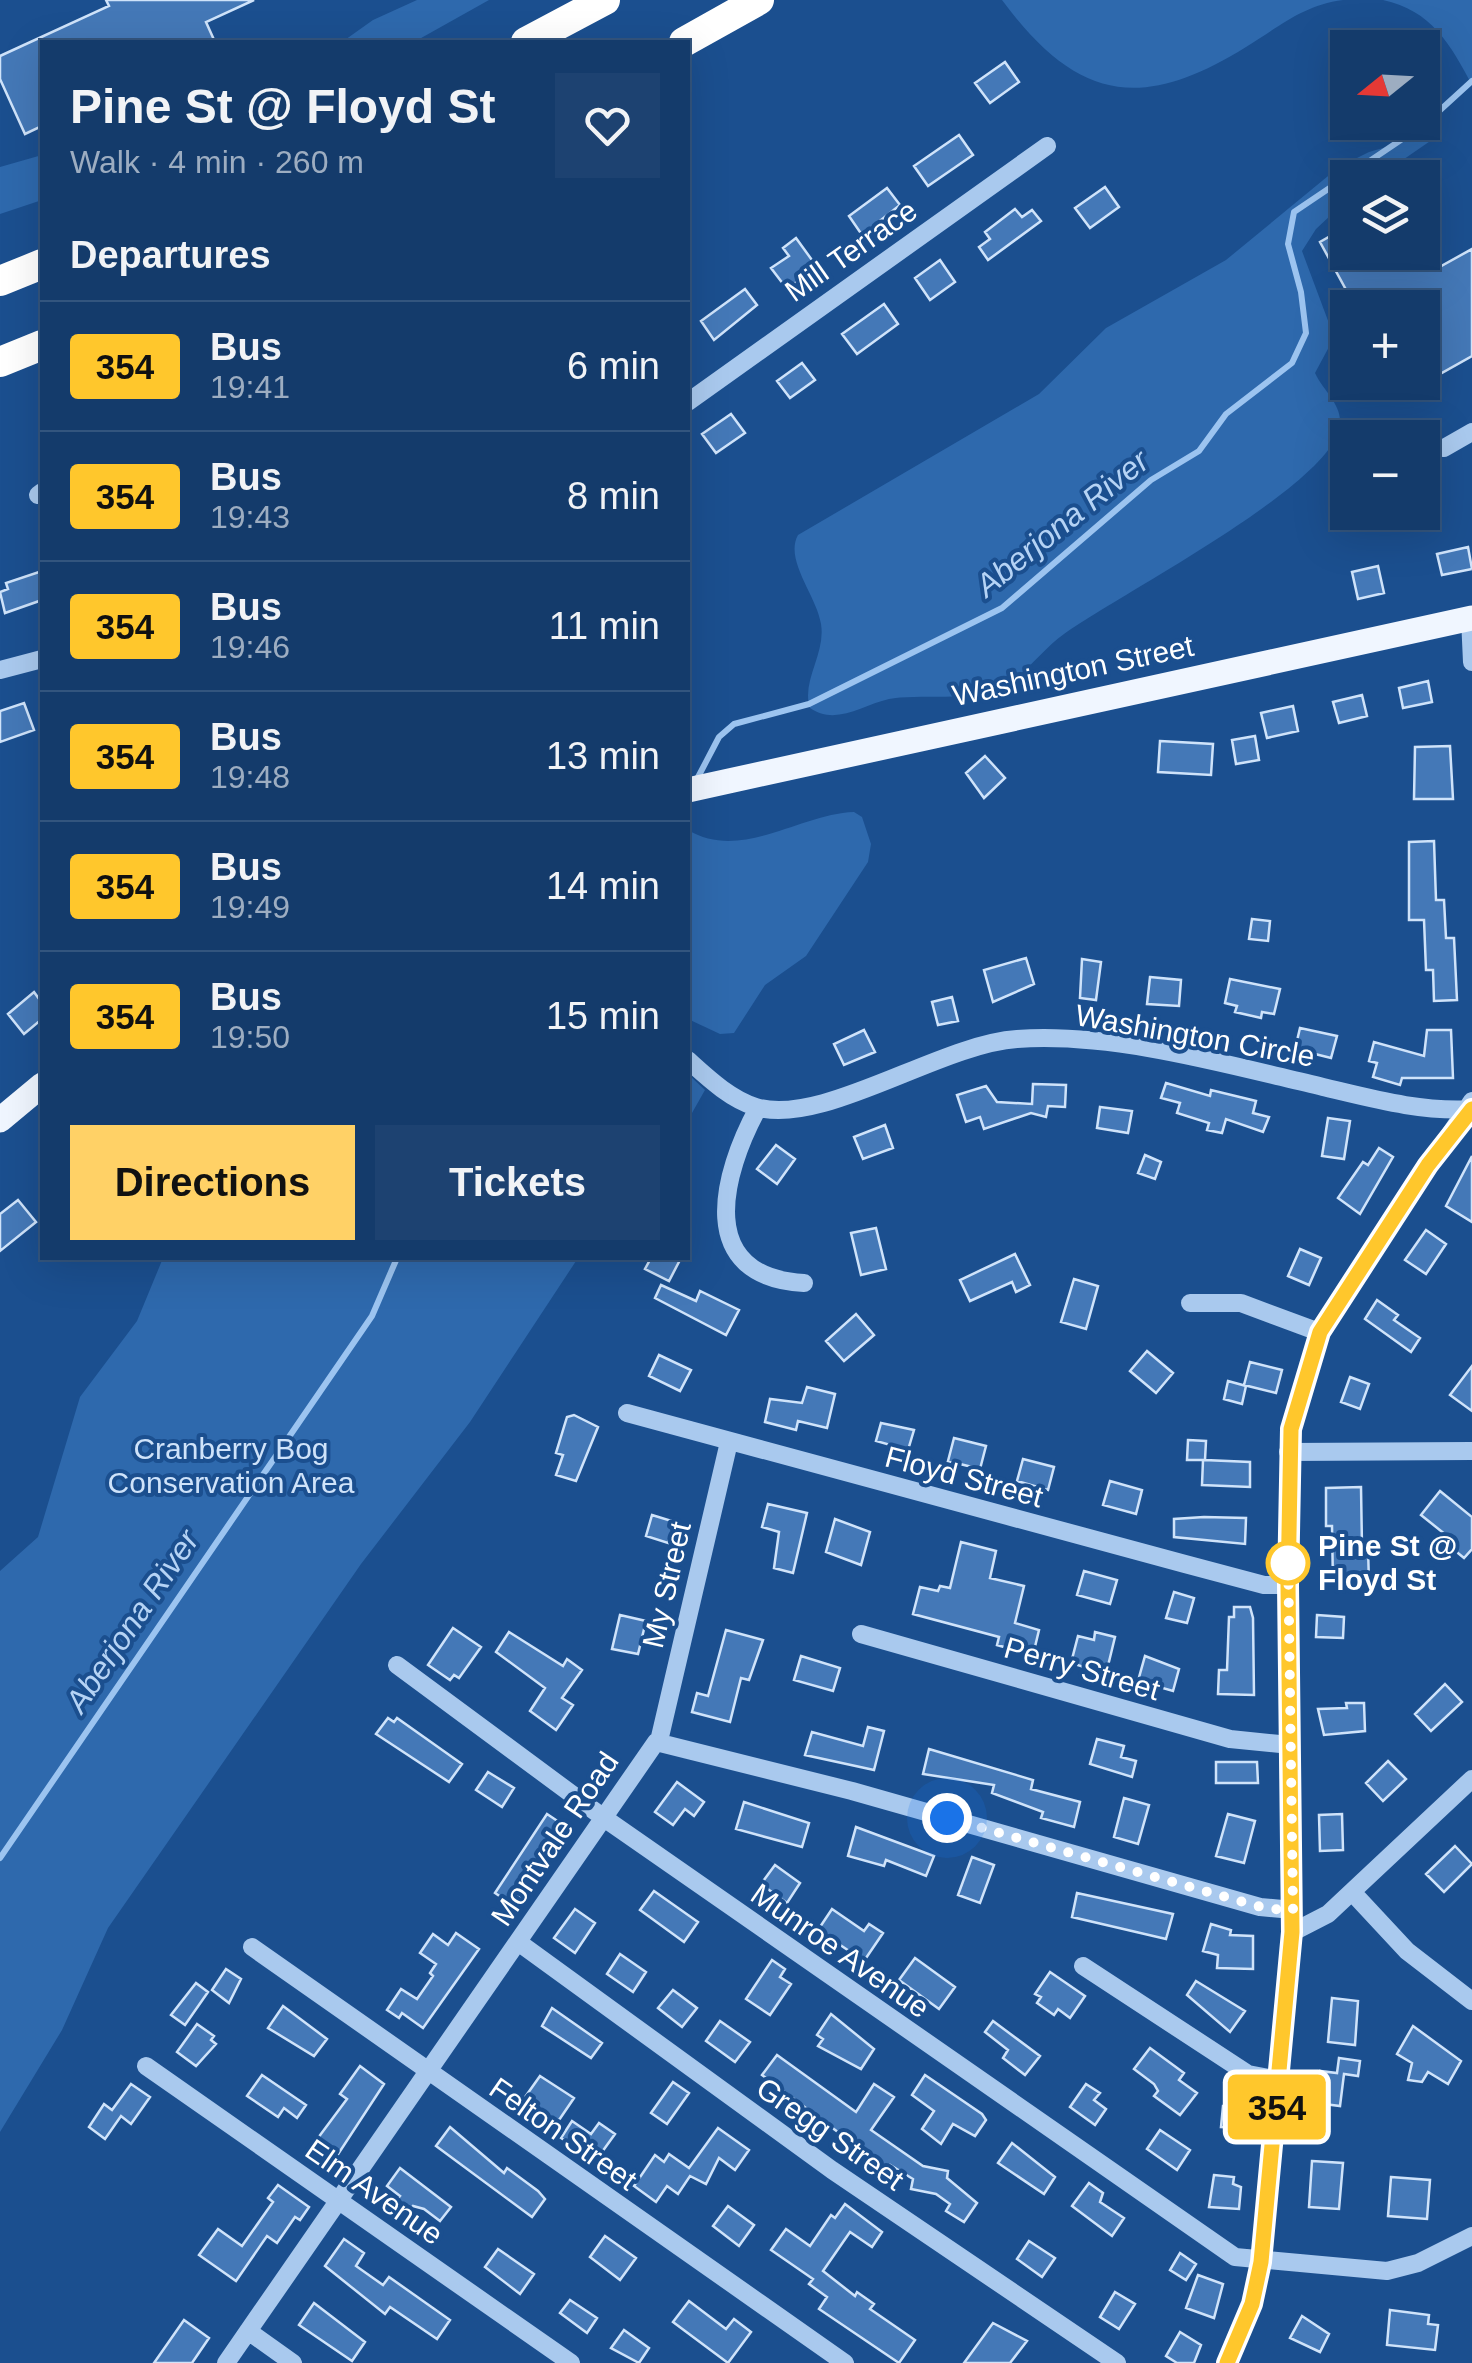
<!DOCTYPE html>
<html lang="en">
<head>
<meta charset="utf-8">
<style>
	:root { --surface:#143b6b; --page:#1d4271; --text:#f1f3f6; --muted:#9dadc1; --line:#33557e; --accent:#ffd166 }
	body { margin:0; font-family:Arial,sans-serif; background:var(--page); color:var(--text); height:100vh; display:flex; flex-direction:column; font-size:38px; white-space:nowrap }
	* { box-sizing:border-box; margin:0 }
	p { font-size:32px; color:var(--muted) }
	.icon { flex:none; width:55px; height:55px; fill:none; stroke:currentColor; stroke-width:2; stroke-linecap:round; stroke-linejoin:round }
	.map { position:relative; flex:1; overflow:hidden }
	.details { position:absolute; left:40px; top:40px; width:650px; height:1220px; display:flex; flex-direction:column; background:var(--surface); border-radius:0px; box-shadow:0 10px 40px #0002,0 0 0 2px var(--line) }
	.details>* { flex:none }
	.badge { padding:0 20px; border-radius:8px; font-size:35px; line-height:65px }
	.needle { width:65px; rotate:252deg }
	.controls { position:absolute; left:1330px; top:30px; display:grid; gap:20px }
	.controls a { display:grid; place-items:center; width:110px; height:110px; border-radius:0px; background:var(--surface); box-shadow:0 10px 40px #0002,0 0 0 2px var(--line); font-size:50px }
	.you { position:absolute; width:50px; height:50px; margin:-25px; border:8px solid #fff; border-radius:50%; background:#1a73e8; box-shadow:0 0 0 15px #1a73e833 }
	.map>.badge { position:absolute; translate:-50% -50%; box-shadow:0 0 0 5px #fff }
	h2 { padding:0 30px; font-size:38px; line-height:90px }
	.round { display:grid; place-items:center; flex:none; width:105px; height:105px; border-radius:0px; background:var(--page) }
	.overview { display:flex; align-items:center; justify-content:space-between; height:170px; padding:0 30px }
	h1 { font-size:48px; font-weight:800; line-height:75px }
	.action { display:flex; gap:20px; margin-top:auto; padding:20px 30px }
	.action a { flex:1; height:115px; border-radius:0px; background:var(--accent); color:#111; font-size:40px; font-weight:800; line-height:115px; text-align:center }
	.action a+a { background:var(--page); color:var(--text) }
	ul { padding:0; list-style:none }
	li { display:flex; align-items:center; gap:30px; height:130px; padding:0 30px; border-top:2px solid var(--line) }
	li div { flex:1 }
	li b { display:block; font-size:38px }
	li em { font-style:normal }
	li .badge { min-width:110px; font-weight:700; text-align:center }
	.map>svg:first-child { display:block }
	.green { fill:#2e69ad }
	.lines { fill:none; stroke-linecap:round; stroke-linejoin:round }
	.stream { stroke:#9cc4f0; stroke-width:6 }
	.building { fill:#4478b7; stroke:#cfe3fa; stroke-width:2.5 }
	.minor { stroke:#a9c9ee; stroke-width:18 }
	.major { stroke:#f0f6ff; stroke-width:25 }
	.highway { stroke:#fff; stroke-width:30 }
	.line-casing { stroke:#fff; stroke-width:22 }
	.line { stroke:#ffc72c; stroke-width:15 }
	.walk { stroke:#fff; stroke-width:10; stroke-dasharray:0 18 }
	.stop-dot { fill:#fff; stroke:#ffc72c; stroke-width:5 }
	.labels { text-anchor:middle; stroke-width:8; stroke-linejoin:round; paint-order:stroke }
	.street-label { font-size:30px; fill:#fff; stroke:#1b4f8f }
	.park-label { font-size:30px; fill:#cfe3fa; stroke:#1b4f8f }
	.stop-label { font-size:30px; font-weight:bold; fill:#fff; stroke:#1b4f8f; text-anchor:start }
	.water-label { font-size:32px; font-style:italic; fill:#b5d3f5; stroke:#1b4f8f }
</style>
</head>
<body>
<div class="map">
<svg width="1472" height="2363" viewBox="0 0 1472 2363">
	<rect width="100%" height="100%" fill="#1b4f8f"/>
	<path class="green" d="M417,0H489L414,42H342L373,20Z
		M1002,0H1343C1303,5 1279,27 1246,47C1140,113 1076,100 1002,0Z
		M1383,0H1472V85C1451,45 1431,10 1383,0Z
		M1431,134L1439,135L1378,177L1348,178L1347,200L1316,229L1302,251L1330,326V345L1315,373C1325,394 1347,408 1338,433C1316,493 1122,593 1064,634C1040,651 1022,680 994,692C978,700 914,694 889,699C862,705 836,726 810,708C801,681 826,654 821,624C817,596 784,560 798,535L1039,394L1106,328L1226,260L1339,167L1369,152Z
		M42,155V200L0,214V167Z
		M854,812L862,817L871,844L868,862L806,956L765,985L734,1033L720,1034L688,1019V830C741,862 799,814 854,812Z
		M688,1074L705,1090L688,1120Z
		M163,1258H578L470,1422L361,1564L108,1928L62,2030L0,2132V1571L38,1537L80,1397L137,1321Z"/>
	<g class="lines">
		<path class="stream" d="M696,781L719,737L734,724L809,704L1002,608L1151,480L1199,451L1226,414L1292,363L1306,333L1301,292L1288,244L1294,212L1426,123L1472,81
			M0,1858L372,1316L397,1258"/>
	</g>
	<path class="building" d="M106,0H254L206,22L215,42H42V126L25,134L0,79V56L109,6Z
		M1005,62L1019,82L990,103L975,83Z
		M959,135L973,155L928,186L914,166Z
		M1105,187L1119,207L1090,228L1075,208Z
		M887,188L900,205L862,235L849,216Z
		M1015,209L1022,217L1032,210L1041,221L988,260L979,247L990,239L985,232Z
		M1348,226V252H1425L1434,270L1472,249V356L1422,384V308H1356L1320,242Z
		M796,238L817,267L787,289L771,268L789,256L783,248Z
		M940,260L955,282L930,300L915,278Z
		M745,289L757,305L714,340L701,321Z
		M884,304L898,324L857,354L842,334Z
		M802,363L815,380L790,398L777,381Z
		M731,414L745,433L716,453L702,434Z
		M1468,547L1472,569L1442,575L1437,554Z
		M1378,566L1384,593L1358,599L1352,572Z
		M42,571V600L5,613L0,592L8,589L6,583Z
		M1428,681L1432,702L1403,708L1399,688Z
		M1362,695L1367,716L1339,723L1333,702Z
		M24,703L34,730L0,742V711Z
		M1293,706L1298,731L1267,738L1261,713Z
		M1255,736L1259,760L1236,764L1232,740Z
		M1160,741L1213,744L1211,775L1158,772Z
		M1450,746L1453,799H1414L1415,747Z
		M985,756L1005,778L984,798L966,773Z
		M1434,841L1436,900H1444L1446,938H1454L1457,1000L1434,1001L1433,970H1426L1424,920H1409V842Z
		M1252,919L1270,921L1268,941L1249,939Z
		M1026,958L1034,984L993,1002L984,970Z
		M1082,959L1101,962L1096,1000L1080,998Z
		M1150,977L1181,980L1179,1006L1147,1004Z
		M1230,979L1280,989L1274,1014L1262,1012L1261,1018L1235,1012L1237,1006L1225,1003Z
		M34,992L42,1003V1019L24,1034L8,1014Z
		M952,997L958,1021L938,1025L932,1002Z
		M1300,1028L1337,1036L1331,1058L1295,1049Z
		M864,1030L875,1052L844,1065L834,1044Z
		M1427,1030H1451L1453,1078H1402L1400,1085L1373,1077L1377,1063L1369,1061L1374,1042L1424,1056Z
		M1166,1083L1210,1096L1211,1090L1256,1101L1253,1113L1269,1117L1263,1132L1226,1119L1222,1133L1207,1130L1209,1123L1177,1113L1180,1103L1161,1098Z
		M1033,1084L1066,1085L1065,1107L1048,1106L1046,1117L1031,1113L984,1129L980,1117L966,1122L957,1095L986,1086L997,1102L1032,1104Z
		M1100,1107L1132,1111L1128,1133L1097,1128Z
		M1328,1118L1350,1121L1344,1159L1322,1156Z
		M885,1125L893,1148L863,1159L854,1137Z
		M776,1145L795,1159L777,1184L757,1169Z
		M1379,1148L1393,1157L1360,1214L1338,1198L1363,1162L1368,1165Z
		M1145,1155L1161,1162L1155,1179L1138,1173Z
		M1472,1156V1222L1446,1206Z
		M18,1200L36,1222L0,1251V1214Z
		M876,1228L886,1269L861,1275L851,1233Z
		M1426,1230L1446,1244L1426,1274L1405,1260Z
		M1300,1249L1321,1258L1309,1285L1288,1276Z
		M1015,1254L1030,1285L1016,1292L1012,1282L970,1301L960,1280Z
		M651,1258H681L669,1281L645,1269Z
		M1074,1279L1098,1286L1086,1329L1061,1322Z
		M661,1285L696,1301L700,1291L739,1310L726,1335L655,1298Z
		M1377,1300L1398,1315L1394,1320L1420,1338L1411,1352L1365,1319Z
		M856,1314L874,1335L844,1361L826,1341Z
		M1147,1351L1173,1373L1156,1393L1130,1371Z
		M659,1355L691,1370L680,1391L649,1376Z
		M1250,1362L1282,1370L1276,1393L1244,1385Z
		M1472,1366V1411L1450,1395Z
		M1350,1377L1369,1384L1360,1409L1341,1402Z
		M1228,1381L1246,1386L1242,1404L1224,1399Z
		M807,1387L835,1394L827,1428L798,1421L796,1430L765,1422L770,1399L802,1403Z
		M574,1415L598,1427L576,1481L556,1475L563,1455L556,1453L567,1417Z
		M881,1423L914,1430L908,1450L876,1441Z
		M954,1438L986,1446L980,1469L948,1461Z
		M1188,1440L1206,1441L1205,1460L1250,1462V1487L1202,1485L1203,1460H1187Z
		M1023,1459L1054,1467L1048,1490L1017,1481Z
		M1110,1481L1142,1490L1136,1514L1103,1505Z
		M1361,1487L1362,1547H1368L1369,1584H1333L1332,1526H1326V1488Z
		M1440,1491L1472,1517V1549L1464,1558L1447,1544L1451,1539L1421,1515Z
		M768,1504L807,1513L793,1573L774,1568L779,1532L762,1527Z
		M652,1515L675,1522L668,1543L646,1536Z
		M1204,1517L1246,1518L1245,1544L1174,1537V1519Z
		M835,1519L870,1532L861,1565L826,1552Z
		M961,1542L996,1551L990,1578L1024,1586L1015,1623L1039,1630L1033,1655L997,1645L999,1637L913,1614L920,1587L938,1591L940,1586L950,1588Z
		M1084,1571L1117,1580L1110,1604L1077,1595Z
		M1174,1592L1194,1598L1187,1623L1166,1618Z
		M1234,1607H1250L1253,1618L1254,1695L1218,1694L1219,1670H1227L1229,1617H1234Z
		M620,1615L646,1621L638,1654L612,1649Z
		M1317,1615L1344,1617L1343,1638L1316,1637Z
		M453,1628L481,1647L459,1678L454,1675L450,1680L428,1665Z
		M726,1630L763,1640L749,1680L741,1678L730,1722L692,1712L697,1693L708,1696Z
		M509,1632L563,1666L567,1659L582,1670L562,1698L573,1705L556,1730L530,1711L545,1688L496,1652Z
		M1095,1632L1115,1637L1106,1674L1071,1663L1078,1636L1094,1640Z
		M801,1656L840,1668L833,1691L794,1680Z
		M1145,1656L1179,1669L1173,1691L1138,1681Z
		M1445,1684L1462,1702L1431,1731L1415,1714Z
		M1346,1703H1364L1365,1731L1324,1735L1318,1709L1347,1708Z
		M388,1718L394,1722L397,1718L462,1764L449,1782L376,1734Z
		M868,1727L884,1731L874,1770L805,1755L812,1732L863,1746Z
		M1097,1739L1124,1746L1121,1757L1136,1761L1132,1777L1090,1764Z
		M929,1749L1033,1780L1031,1789L1080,1802L1074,1827L1041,1818L1043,1812L992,1793L994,1785L923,1774Z
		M1388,1761L1406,1779L1383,1801L1366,1783Z
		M1216,1762H1257L1258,1783H1216Z
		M488,1772L514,1788L502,1807L476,1790Z
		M677,1782L704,1802L694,1816L685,1809L673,1825L655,1812Z
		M1124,1798L1149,1805L1138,1844L1114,1837Z
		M744,1802L809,1823L802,1847L736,1829Z
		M547,1814L568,1828L514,1906L495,1893Z
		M1228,1814L1255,1821L1244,1863L1216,1856Z
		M1342,1814L1343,1850L1320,1851L1319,1815Z
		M856,1827L934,1856L926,1876L886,1860L884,1866L848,1856Z
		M1455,1846L1472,1864L1444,1892L1426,1874Z
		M972,1857L994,1865L980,1903L958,1895Z
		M775,1865L800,1883L787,1903L761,1884Z
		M654,1891L698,1922L684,1942L640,1910Z
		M1077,1893L1173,1914L1166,1939L1072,1917Z
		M575,1909L595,1923L575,1953L554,1938Z
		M832,1909L864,1931L869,1924L883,1933L864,1961L818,1930Z
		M1211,1924L1231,1930L1230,1935L1253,1936V1969L1217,1968L1218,1955L1203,1951Z
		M456,1933L479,1949L423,2028L402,2013L399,2018L387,2010L401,1989L417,1999L433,1976L430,1973L436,1964L420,1953L433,1934L448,1945Z
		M620,1954L646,1972L633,1992L607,1974Z
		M915,1958L955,1987L939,2009L899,1980Z
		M772,1960L785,1969L780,1977L791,1984L770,2015L746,1999Z
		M226,1969L241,1979L229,2003L212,1990Z
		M1050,1972L1085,1996L1070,2018L1058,2009L1054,2015L1037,2003L1041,1997L1035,1994Z
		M1196,1981L1245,2011L1230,2032L1187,1995Z
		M196,1983L208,1992L185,2025L171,2015Z
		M673,1990L697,2008L682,2027L658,2008Z
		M1332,1998L1358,2001L1355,2045L1328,2042Z
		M283,2006L327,2039L314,2056L268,2028Z
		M552,2008L602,2043L591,2058L542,2026Z
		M831,2014L874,2049L861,2069L818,2046L823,2039L817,2035Z
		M720,2021L750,2042L735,2062L706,2041Z
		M993,2021L1040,2056L1025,2075L1003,2058L1008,2050L985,2032Z
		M197,2024L214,2036L211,2040L216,2044L196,2066L177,2052Z
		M1413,2026L1461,2061L1448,2084L1428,2072L1422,2082L1408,2080L1412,2063L1397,2054Z
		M1150,2048L1184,2073L1179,2080L1197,2093L1180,2115L1154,2096L1158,2091L1154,2084L1134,2069Z
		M777,2055L856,2112L874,2084L894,2097L871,2130L923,2166L948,2171L947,2178L977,2203L964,2222L946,2211L950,2204L936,2194L911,2189L913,2179L890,2165L887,2169L762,2075Z
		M1339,2058L1360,2061L1358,2076L1344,2074L1340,2106L1316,2103L1320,2071L1337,2073Z
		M360,2066L384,2084L333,2162L312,2146L347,2099L340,2094Z
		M262,2075L306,2105L297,2118L284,2108L278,2117L247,2096Z
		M925,2075L982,2114L986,2120L975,2136L953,2124L941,2144L922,2129L934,2111L912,2095Z
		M540,2076L574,2098L557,2123L523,2100Z
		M673,2082L689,2093L667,2124L651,2113Z
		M131,2084L150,2097L131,2124L121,2116L105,2139L89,2127L104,2104L112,2110Z
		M1086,2084L1100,2093L1094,2100L1106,2109L1095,2125L1070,2107Z
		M1223,2106L1245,2108L1244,2128L1221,2127Z
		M572,2121L591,2134L599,2123L615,2134L602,2152L586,2141L579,2150L561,2138Z
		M450,2127L504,2173L507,2168L538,2191L545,2199L532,2217L436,2146Z
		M718,2128L749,2150L735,2170L719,2158L706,2184L690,2176L678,2194L667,2186L656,2202L634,2186L655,2155L664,2162L669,2154L689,2168Z
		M1160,2130L1190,2150L1177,2170L1147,2149Z
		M1012,2143L1055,2177L1044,2194L998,2163Z
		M1312,2161L1343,2163L1339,2209L1309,2207Z
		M400,2168L451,2207L440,2221L424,2209L413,2206L408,2212L395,2202L400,2196L387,2186Z
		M1214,2175L1234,2177L1233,2184L1241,2187L1239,2209L1209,2207Z
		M1391,2177L1430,2180L1427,2219L1388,2216Z
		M1089,2183L1103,2193L1100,2202L1124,2218L1112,2236L1072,2206Z
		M278,2185L309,2207L300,2220L295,2217L277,2243L267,2236L236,2281L199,2255L218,2229L242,2246L273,2202L268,2198Z
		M845,2204L882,2232L872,2247L850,2232L823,2271L855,2296L857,2292L874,2304L870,2309L915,2340L899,2363L819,2309L827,2297L809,2284L813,2279L771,2250L786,2229L810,2246L831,2215L835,2218Z
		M728,2206L754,2225L739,2246L713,2226Z
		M605,2236L636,2258L620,2280L590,2257Z
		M344,2239L364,2253L356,2266L383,2285L389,2277L450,2320L437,2339L390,2307L385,2314L325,2266Z
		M1029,2241L1055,2258L1042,2277L1017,2259Z
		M498,2249L534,2274L520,2294L485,2267Z
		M1180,2253L1196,2264L1186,2280L1170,2270Z
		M1198,2275L1223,2284L1214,2318L1186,2308Z
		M1115,2292L1135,2304L1119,2329L1100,2317Z
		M570,2300L597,2318L587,2333L560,2313Z
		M689,2301L726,2329L734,2319L751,2332L728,2363L673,2322Z
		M314,2303L365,2342L352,2361L299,2325Z
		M1390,2310L1429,2315L1428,2324L1438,2325L1435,2350L1387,2345Z
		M1302,2316L1329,2334L1320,2352L1290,2338Z
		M184,2320L209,2338L192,2363H154Z
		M993,2323L1027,2341L1010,2363H964Z
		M624,2330L649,2348L639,2363L611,2348Z
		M1180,2332L1201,2345L1194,2363H1177L1166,2356Z"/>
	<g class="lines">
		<path class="minor" d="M688,402L1047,146
			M1444,448L1472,432
			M38,495L42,492
			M1470,618L1472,662
			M0,670L42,659
			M688,1060C708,1078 730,1099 756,1107C822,1127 940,1044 1017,1039C1114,1032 1229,1065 1323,1087C1374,1099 1420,1112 1472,1109
			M758,1108C722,1174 694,1277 804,1283
			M1190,1303H1241L1319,1332
			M627,1413L1185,1564L1264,1585H1288
			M1288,1452L1472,1451
			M861,1634L1230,1739L1290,1745
			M397,1665L604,1818L1235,2257L1387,2271L1418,2263L1472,2236
			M659,1741L729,1442
			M1353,1893L1407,1951L1472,2001
			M1293,1932L1328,1914L1472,1779
			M518,1942L832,2170L1117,2363
			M252,1947L845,2363
			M1083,1966L1248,2074L1279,2080
			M146,2066L571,2363
			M248,2331L293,2363
			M226,2363L656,1742L852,1791L1260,1907L1293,1910
			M1227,2363L1252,2304L1261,2262L1293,1932L1288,1585L1291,1429L1319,1332L1472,1101"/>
		<path class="major" d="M688,790L1472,618
			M0,1120L42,1085"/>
		<path class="highway" d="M526,42L605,0
			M684,42L759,0
			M0,281L42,264
			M0,362L42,345"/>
	</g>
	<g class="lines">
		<g class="line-casing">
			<path id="line" d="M1227,2363L1252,2304L1261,2262L1292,1932L1288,1585L1291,1429L1320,1332L1428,1165L1472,1109"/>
		</g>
		<use href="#line" class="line"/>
		<path class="walk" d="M947,1818L1268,1909L1293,1910L1288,1548V1563"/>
	</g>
	<circle class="stop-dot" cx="1288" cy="1563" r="20"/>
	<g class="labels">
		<g class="street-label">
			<text transform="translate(851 251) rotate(-35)" y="10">Mill Terrace</text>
			<text transform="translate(1073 671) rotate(-12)" y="10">Washington Street</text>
			<text transform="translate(1195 1036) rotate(10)" y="10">Washington Circle</text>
			<text transform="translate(964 1477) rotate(15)" y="10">Floyd Street</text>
			<text transform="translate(667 1585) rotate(-77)" y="10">My Street</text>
			<text transform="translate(1082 1669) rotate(16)" y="10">Perry Street</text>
			<text transform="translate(555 1839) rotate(-56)" y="10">Montvale Road</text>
			<text transform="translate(840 1951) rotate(35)" y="10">Munroe Avenue</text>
			<text transform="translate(563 2134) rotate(35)" y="10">Felton Street</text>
			<text transform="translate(830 2134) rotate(35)" y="10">Gregg Street</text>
			<text transform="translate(374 2192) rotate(35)" y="10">Elm Avenue</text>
		</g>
		<g class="park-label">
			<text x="231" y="1459">Cranberry Bog<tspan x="231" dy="34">Conservation Area</tspan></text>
		</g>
		<g class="stop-label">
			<text x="1318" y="1556">Pine St @<tspan x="1318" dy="34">Floyd St</tspan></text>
		</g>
		<g class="water-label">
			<text transform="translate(1062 523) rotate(-39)" y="11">Aberjona River</text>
			<text transform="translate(132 1621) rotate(-56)" y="11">Aberjona River</text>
		</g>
	</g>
</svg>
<div class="controls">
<a><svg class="needle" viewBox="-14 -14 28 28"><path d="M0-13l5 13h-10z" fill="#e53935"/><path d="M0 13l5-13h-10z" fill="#9dadc1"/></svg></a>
<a><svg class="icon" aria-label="layers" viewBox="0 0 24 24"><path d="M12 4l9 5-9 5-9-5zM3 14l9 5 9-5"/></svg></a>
<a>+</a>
<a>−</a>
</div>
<div class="you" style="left:947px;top:1818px"></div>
<b class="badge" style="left:1277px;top:2107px;background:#ffc72c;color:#111">354</b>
<section class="details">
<div class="overview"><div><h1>Pine St @ Floyd St</h1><p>Walk · 4 min · 260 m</p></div><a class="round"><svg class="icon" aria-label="heart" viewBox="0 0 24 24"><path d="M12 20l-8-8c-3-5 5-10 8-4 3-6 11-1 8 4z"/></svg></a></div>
<h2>Departures</h2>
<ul>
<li><span class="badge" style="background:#ffc72c;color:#111">354</span><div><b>Bus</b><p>19:41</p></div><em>6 min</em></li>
<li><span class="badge" style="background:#ffc72c;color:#111">354</span><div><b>Bus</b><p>19:43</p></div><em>8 min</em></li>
<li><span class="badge" style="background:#ffc72c;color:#111">354</span><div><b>Bus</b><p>19:46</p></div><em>11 min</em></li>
<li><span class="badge" style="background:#ffc72c;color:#111">354</span><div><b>Bus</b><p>19:48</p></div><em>13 min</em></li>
<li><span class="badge" style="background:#ffc72c;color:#111">354</span><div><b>Bus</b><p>19:49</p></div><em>14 min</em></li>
<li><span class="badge" style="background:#ffc72c;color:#111">354</span><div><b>Bus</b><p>19:50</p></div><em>15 min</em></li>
</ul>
<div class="action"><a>Directions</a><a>Tickets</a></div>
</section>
</div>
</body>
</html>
